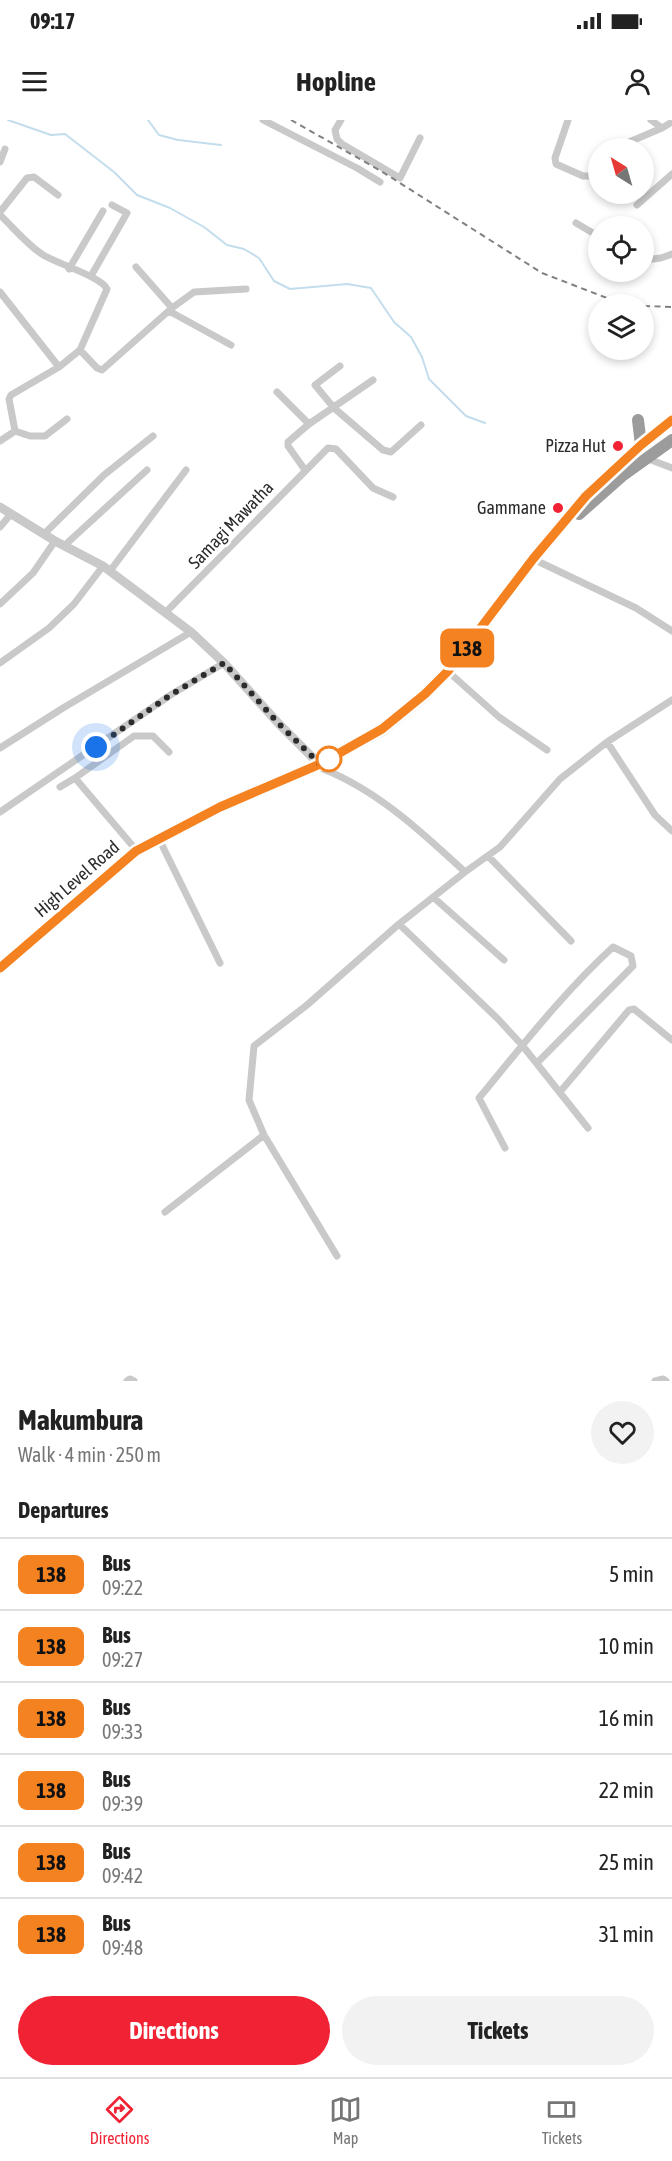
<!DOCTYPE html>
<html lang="en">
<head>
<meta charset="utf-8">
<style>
	:root { --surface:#fff; --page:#f2f2f2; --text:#222; --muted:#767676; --line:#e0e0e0; --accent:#f02233 }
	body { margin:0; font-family:"Asap Condensed",sans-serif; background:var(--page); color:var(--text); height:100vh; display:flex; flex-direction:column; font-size:22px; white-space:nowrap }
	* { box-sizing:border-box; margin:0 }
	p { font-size:20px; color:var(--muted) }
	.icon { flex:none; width:33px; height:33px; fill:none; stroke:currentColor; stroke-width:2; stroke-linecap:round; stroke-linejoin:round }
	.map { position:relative; height:1261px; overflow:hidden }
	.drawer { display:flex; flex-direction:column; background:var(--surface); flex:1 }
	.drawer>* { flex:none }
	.badge { padding:0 12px; border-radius:9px; font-size:21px; line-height:39px }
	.needle { width:39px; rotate:323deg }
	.controls { position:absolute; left:588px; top:18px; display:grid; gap:12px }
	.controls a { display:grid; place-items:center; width:66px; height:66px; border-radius:50%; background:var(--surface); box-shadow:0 3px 9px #0003; font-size:30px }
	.you { position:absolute; width:30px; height:30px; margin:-15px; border:4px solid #fff; border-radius:50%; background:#1a73e8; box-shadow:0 0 0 9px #1a73e833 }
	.map>.badge { position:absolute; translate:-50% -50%; box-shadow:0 0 0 3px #fff }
	h2 { padding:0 18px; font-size:22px; line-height:54px }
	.round { display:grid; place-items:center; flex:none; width:63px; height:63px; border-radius:32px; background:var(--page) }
	.overview { display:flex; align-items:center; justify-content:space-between; height:102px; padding:0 18px }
	h1 { font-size:28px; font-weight:700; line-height:45px }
	.button { display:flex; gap:12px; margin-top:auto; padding:12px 18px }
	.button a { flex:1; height:69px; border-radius:36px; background:var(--accent); color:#fff; font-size:24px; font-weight:700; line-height:69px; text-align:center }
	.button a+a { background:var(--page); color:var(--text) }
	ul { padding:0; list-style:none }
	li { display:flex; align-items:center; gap:18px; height:72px; padding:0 18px; border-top:2px solid var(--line) }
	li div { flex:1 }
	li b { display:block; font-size:22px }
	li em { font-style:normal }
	li .badge { min-width:66px; font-weight:700; text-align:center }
	.status { display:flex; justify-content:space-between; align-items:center; height:42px; padding:0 30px; background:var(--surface); direction:ltr }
	.status svg { height:16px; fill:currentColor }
	header { display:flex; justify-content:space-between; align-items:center; height:78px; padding:0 18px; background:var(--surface); font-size:27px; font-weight:700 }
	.menu { display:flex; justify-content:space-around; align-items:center; height:84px; border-top:2px solid var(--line); background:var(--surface); font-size:16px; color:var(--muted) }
	.menu a { display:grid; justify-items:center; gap:3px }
	.menu .current { color:var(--accent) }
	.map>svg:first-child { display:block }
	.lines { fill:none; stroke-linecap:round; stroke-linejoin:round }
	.stream { stroke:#c3dded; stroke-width:2 }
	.minor { stroke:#c9c9c9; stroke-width:7 }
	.tertiary { stroke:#c9c9c9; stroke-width:9 }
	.trunk { stroke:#9c9c9c; stroke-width:12 }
	.rail { stroke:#818181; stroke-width:2; stroke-dasharray:6 4.5; stroke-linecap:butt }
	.line-casing { stroke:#fff; stroke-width:14 }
	.line { stroke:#f58220; stroke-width:9 }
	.walk { stroke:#2c2c2c; stroke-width:6; stroke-dasharray:0 10.8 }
	.poi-dot { fill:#f02233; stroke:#fff; stroke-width:2 }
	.stop-dot { fill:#fff; stroke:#f58220; stroke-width:3 }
	.labels { text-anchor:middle; stroke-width:6; stroke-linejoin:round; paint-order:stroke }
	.poi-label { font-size:18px; fill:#2c2c2c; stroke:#fff; text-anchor:end }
	.street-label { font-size:18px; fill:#2c2c2c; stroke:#fff }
</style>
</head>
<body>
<div class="status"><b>09:17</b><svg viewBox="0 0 49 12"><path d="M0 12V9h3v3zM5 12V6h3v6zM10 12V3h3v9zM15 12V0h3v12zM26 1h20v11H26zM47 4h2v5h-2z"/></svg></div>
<header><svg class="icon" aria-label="menu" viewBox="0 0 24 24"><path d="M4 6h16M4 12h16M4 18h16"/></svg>Hopline<svg class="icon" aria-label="person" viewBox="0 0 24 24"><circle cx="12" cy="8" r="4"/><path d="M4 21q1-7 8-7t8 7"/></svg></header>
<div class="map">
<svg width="672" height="1261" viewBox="0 0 672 1261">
	<rect width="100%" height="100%" fill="#fff"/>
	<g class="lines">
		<path class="stream" d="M8,0L51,15L65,14L114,52L137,75L170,88L204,107L227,125L244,129L259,138L274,161L290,169L347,164L371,168L394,202L411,217L422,237L429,259L466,296L485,303
			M148,0L159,15L178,20L221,25"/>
		<path class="minor" d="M263,0L357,48L380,62
			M341,0L335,10L337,19L342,24L400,58L420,18
			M568,0L555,38L556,44L583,56H592L598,47
			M651,0L662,8L672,2
			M615,28L662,8
			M0,42L5,29
			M637,85L672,54
			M0,92L27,58L34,57L58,75
			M0,95C13,107 30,128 45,136C59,144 101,157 107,169L80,230L59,247L11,275L9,279L15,311
			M576,103L598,116
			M644,140L661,138L672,134
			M136,147L172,188
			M69,149L103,91
			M91,156L127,93L112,85
			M0,172L59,247
			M169,191L231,225
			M80,230L97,248L102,250L172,188L194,172L246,169
			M340,246L315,265L334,288L383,330L391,332L421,305
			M277,272L309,304
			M15,311L30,316H45L67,299
			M0,321L15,311
			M646,338L672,348
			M305,350L288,326V322L309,304L373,260
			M0,407L11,394
			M44,414L104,355L153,316
			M65,425L147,350
			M533,439L636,488L672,511
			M110,451L186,350
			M0,484L33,453L55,421
			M166,492L328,328L336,329L373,368L393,377
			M0,543L49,508L74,484L103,446
			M452,555L499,597L547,630
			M607,622L655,695L672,711
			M0,628L63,588L191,512
			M323,649C377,670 423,713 465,752L500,727L560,659L607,622L672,580
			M60,667L75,658
			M0,692L172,574L224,543
			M161,723L220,843
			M137,731L75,658L134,616H153L169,632
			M488,736L571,821
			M465,752L399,804L498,899L522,925L588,1008
			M433,777L504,840
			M560,972L629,890L634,889L672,920
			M505,1028L479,978C522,926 564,872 613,827L631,836L633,846L537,943
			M165,1092L264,1015
			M337,1136L264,1015L249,980L254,926L307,885L399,804
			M127,1261L130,1259L134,1261
			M655,1261L663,1259L666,1261"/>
		<path class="tertiary" d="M0,387L55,421L103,446L191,512L224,543L279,604L322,647"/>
		<path class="trunk" d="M638,300L641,325
			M579,394L622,356L672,320
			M0,848L137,731L220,687L320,644L382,610L425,575L448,551L533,439L586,376L641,325L672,300"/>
		<path class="rail" d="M291,0L381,51L542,153L620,183L631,184
			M644,186L672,187"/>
	</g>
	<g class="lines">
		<g class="line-casing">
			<path id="line" d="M0,848L136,731L220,687L320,644L382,609L425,574L448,551L533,439L586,376L641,325L672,300"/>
		</g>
		<use href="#line" class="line"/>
		<path class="walk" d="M96,627L172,574L224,543L279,604L320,644L329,639"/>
	</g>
	<g class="poi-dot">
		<circle cx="618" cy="326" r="6"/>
		<circle cx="558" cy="388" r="6"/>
	</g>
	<circle class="stop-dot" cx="329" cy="639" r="12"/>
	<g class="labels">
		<g class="poi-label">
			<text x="606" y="332">Pizza Hut</text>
			<text x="546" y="394">Gammane</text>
		</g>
		<g class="street-label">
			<text transform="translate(231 405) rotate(-46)" y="6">Samagi Mawatha</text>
			<text transform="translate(77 759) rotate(-41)" y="6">High Level Road</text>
		</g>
	</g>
</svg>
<div class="controls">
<a><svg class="needle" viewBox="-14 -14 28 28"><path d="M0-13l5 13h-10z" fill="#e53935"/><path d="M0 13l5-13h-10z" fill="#767676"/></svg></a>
<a><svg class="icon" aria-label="locate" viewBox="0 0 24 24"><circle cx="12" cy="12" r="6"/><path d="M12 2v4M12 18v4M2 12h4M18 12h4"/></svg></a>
<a><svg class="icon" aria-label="layers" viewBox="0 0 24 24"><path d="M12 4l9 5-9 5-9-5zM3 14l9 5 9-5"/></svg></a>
</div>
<div class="you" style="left:96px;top:627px"></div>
<b class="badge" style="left:467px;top:528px;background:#f58220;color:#111">138</b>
</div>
<section class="drawer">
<div class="overview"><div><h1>Makumbura</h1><p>Walk · 4 min · 250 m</p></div><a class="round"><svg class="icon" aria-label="heart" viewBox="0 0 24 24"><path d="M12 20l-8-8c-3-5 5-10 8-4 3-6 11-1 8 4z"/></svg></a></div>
<h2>Departures</h2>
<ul>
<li><span class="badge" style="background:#f58220;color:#111">138</span><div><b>Bus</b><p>09:22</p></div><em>5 min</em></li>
<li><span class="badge" style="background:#f58220;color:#111">138</span><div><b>Bus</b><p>09:27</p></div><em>10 min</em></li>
<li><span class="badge" style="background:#f58220;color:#111">138</span><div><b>Bus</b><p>09:33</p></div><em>16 min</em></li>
<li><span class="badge" style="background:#f58220;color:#111">138</span><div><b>Bus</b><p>09:39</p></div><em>22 min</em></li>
<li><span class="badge" style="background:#f58220;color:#111">138</span><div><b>Bus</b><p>09:42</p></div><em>25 min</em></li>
<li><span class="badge" style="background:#f58220;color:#111">138</span><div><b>Bus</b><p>09:48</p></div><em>31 min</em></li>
</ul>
<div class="button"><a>Directions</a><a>Tickets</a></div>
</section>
<nav class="menu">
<a class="current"><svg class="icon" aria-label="directions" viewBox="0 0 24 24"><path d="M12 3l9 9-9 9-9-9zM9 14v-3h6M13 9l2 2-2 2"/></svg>Directions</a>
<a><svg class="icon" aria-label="map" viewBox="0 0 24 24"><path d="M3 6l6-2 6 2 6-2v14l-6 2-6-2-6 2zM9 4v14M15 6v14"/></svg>Map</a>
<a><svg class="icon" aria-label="tickets" viewBox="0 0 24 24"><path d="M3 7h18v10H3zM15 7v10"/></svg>Tickets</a>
</nav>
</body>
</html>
